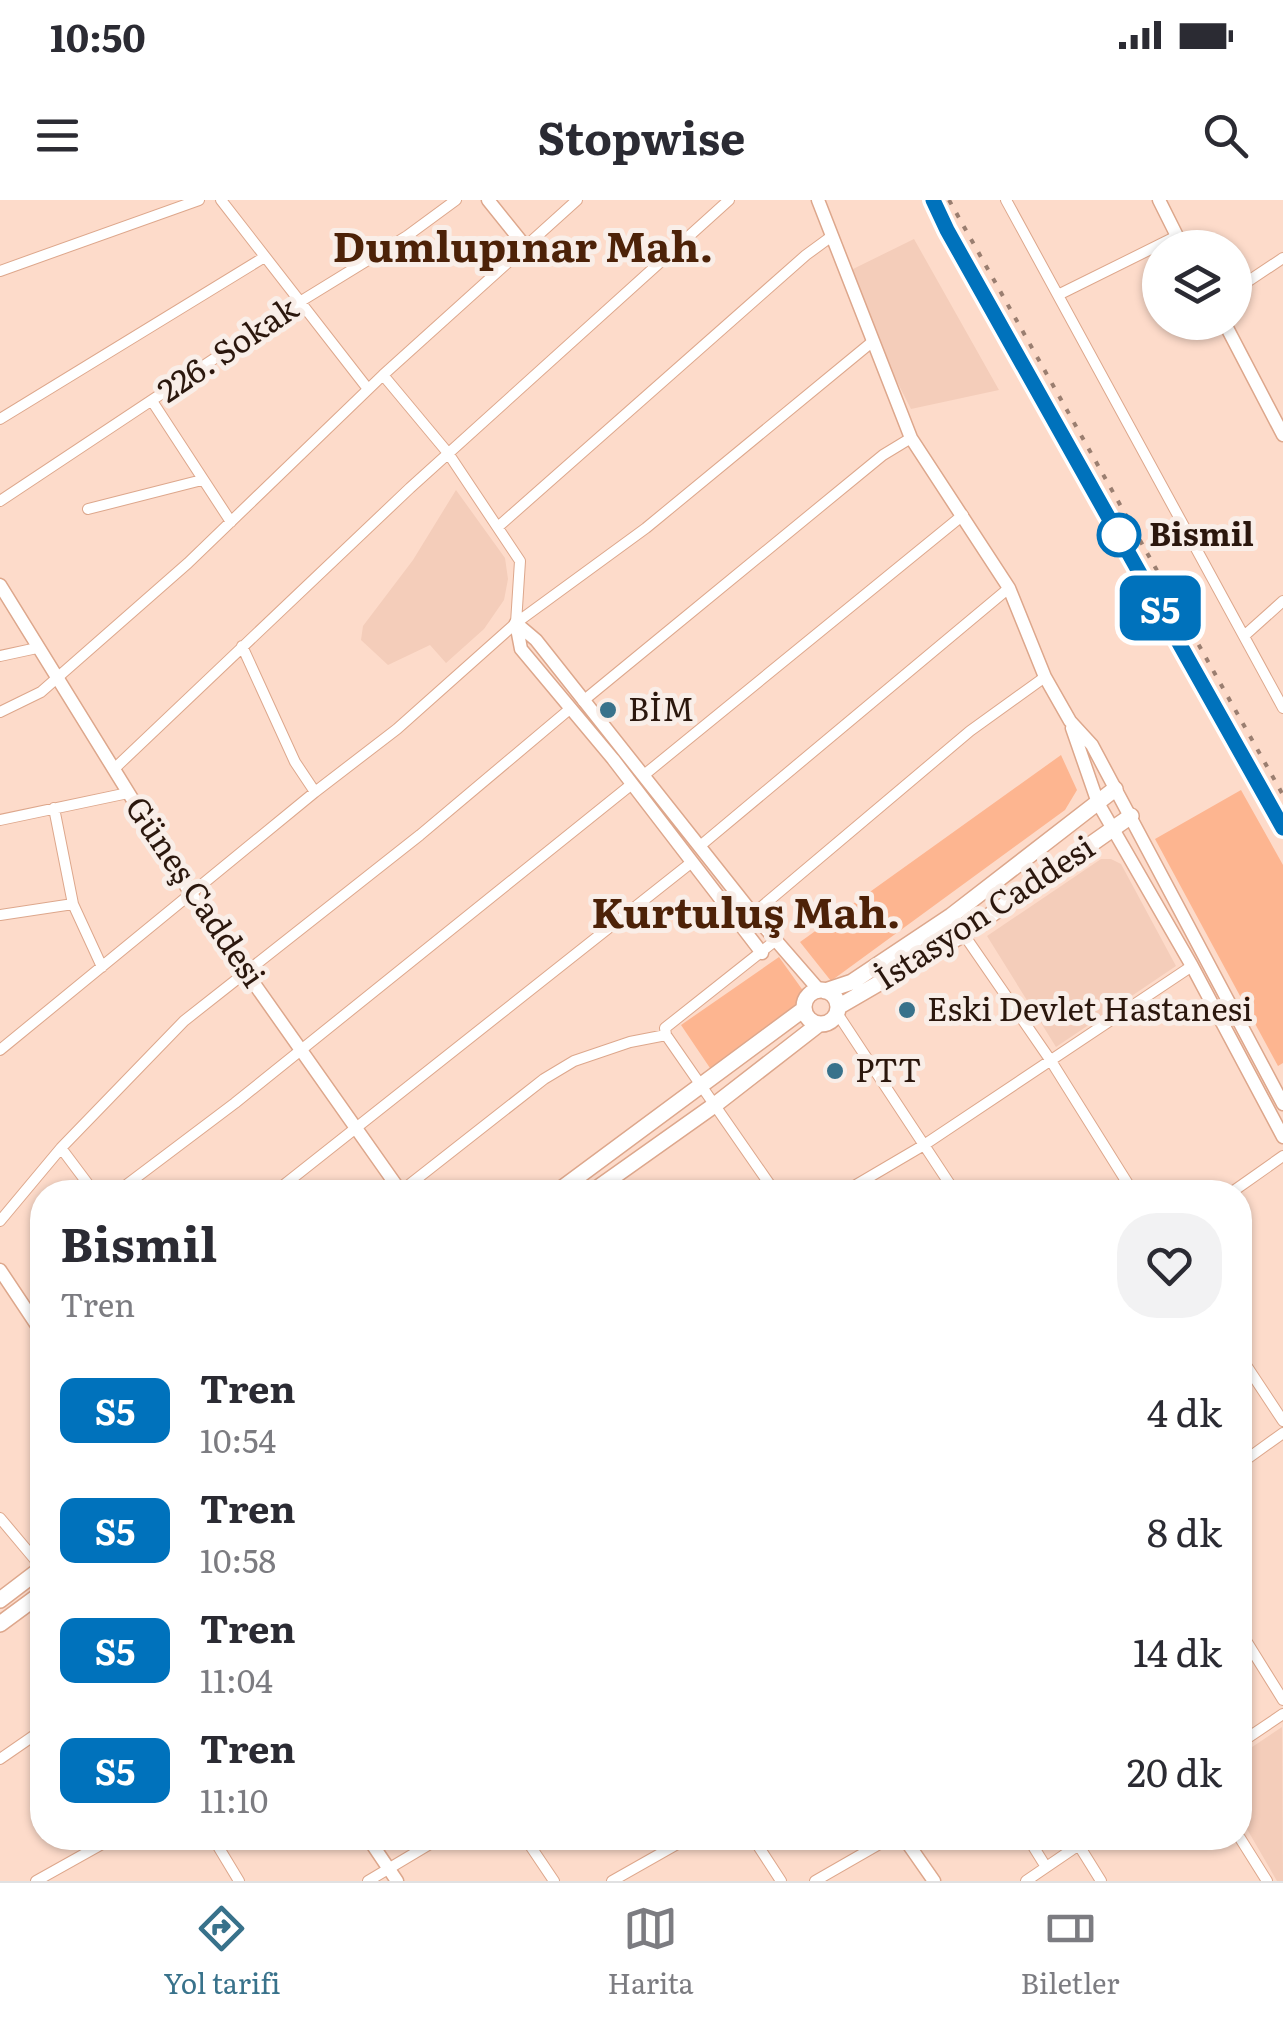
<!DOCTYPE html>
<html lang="tr">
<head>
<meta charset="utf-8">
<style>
	:root { --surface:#fff; --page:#f2f2f3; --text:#2b2b33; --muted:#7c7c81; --line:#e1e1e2; --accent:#38728b }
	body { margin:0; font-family:Literata,serif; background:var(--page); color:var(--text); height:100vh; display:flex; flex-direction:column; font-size:38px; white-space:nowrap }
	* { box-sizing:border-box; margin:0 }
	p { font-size:32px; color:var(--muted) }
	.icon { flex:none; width:55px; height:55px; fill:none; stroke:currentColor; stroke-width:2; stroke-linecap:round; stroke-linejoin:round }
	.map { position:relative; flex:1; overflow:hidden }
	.details { position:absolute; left:30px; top:980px; width:1222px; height:670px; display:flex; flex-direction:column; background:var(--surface); border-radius:40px; box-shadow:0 2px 8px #0004 }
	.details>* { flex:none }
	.badge { padding:0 20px; border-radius:15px; font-size:35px; line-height:65px }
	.buttons { position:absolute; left:1142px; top:30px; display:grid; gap:20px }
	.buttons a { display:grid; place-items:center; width:110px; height:110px; border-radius:50%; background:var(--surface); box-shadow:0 2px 8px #0004; font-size:50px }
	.map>.badge { position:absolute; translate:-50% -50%; box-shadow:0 0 0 5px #fff }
	.round { display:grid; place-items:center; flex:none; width:105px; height:105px; border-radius:40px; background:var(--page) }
	.head { display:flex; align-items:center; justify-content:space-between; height:170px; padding:0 30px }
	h1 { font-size:48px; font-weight:700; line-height:75px }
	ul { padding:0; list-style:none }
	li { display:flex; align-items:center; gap:30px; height:120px; padding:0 30px }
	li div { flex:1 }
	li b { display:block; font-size:38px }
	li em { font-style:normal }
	li .badge { min-width:110px; font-weight:700; text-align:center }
	.status { display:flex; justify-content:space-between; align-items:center; height:70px; padding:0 50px; background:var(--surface); direction:ltr }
	.status svg { height:28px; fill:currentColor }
	header { display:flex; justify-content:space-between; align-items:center; height:130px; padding:0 30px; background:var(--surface); font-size:45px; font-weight:700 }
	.tab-bar { display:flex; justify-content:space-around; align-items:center; height:140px; border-top:2px solid var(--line); background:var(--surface); font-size:28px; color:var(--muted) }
	.tab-bar a { display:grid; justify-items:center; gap:5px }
	.tab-bar .selected { color:var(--accent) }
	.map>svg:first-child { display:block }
	.built { fill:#f4cdba }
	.green { fill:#fdb590 }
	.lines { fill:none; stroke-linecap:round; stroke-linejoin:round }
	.minor-casing { stroke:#dda78c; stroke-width:12 }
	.tertiary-casing { stroke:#dda78c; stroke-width:15 }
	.secondary-casing { stroke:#dda78c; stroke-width:18 }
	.minor { stroke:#fff; stroke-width:10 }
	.tertiary { stroke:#fff; stroke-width:12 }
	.secondary { stroke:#fff; stroke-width:15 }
	.rail { stroke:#9a7e70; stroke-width:4; stroke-dasharray:5 10; stroke-linecap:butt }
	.line-casing { stroke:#fff; stroke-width:22 }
	.line { stroke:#0072bc; stroke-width:15 }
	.stop-dot { fill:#fff; stroke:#0072bc; stroke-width:5 }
	.poi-dot { fill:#38728b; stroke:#f9eee8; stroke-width:4 }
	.labels { text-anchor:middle; stroke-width:10; stroke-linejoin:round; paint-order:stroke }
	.street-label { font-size:32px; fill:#2b170d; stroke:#f9eee8 }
	.stop-label { font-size:32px; font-weight:bold; fill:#2b170d; stroke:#f9eee8; text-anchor:start }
	.poi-label { font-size:32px; fill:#2b170d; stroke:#f9eee8; text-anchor:start }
	.district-label { font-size:42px; font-weight:bold; fill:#4d2208; stroke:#f9eee8 }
</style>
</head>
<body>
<div class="status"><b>10:50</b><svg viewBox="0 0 49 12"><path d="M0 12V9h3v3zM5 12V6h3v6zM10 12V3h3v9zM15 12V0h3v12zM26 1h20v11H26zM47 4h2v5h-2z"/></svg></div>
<header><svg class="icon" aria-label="menu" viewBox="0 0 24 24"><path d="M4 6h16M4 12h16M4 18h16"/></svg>Stopwise<svg class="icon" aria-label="search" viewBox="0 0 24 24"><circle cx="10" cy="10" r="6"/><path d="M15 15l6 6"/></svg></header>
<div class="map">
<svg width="1283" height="1681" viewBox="0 0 1283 1681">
	<rect width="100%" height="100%" fill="#fddbca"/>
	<path class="built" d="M914,39L999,190L911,209L884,156L851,70Z
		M456,290L505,358L508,379L504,400L484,429L446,463L430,445L388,465L361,440L363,426L413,360Z
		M1101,659H1111L1121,664L1176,766L1056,847L987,736Z
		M1282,1527L1283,1681H1277L1240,1617V1555Z"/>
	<path class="green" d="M1061,555L1077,590L1065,610L831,781L800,742Z
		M1241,590L1283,665V863L1278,866L1155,639Z
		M779,757L804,792L794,809L712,871L681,825Z"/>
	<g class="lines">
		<g class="minor-casing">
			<path id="minor" d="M221,0L368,189
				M1006,0L1283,508
				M0,71L199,0
				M1235,90L1283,58
				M1058,95L1177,36
				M383,175L448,253L520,361L516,423
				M152,201L231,322
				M0,219L263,58
				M0,301L298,103L407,36L456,0
				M88,309L202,280
				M499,326L806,55L832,36
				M1244,436L1283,401
				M242,446L295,562L315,592
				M0,456L37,448
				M583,501L883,255L911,238
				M0,512L41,492L188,363L383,175L577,0
				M114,569L410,288L729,0
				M644,575L963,315
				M54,608L73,704L102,767
				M0,620L128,593
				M700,646L1009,388
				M753,714L970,531L1045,477
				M0,715L73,704
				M951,716L1051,861L1133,992
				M837,813L955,992
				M0,850L315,592L397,529L516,423L646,328L872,142
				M61,948L94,992
				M117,992L235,903L632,584
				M275,992L692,662
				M400,992L544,879L574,861L630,842L666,835
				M775,992L666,835L665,828L776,740
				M844,992L924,945L1192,766
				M1232,992L1283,956
				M0,1021L61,948L184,821L420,635L571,508
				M1240,1156L1283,1221
				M1240,1264L1283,1233
				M0,1318L42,1368
				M1240,1431L1283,1500
				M1240,1543L1283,1514
				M0,1559L42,1530
				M213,1638L239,1681
				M525,1638L554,1681
				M753,1638L781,1681
				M1028,1638L1046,1667
				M1240,1638L1267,1681
				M1078,1644L1101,1681
				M36,1681L113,1638
				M368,1681L440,1638
				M612,1681L688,1638
				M815,1681L890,1638
				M1026,1681L1089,1638"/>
		</g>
		<g class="tertiary-casing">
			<path id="tertiary" d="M488,0L525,46
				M818,0L911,238L1009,388L1045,477L1070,521L1092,545L1283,904
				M1159,0L1183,48
				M1224,122L1283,235
				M0,385L191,694L401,992
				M516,423L536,440L753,714L819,790
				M516,423L521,449L613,559L762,753
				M1072,528L1098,603L1192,766L1283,937
				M0,1070L42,1133
				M368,1638L397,1681
				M904,1638L934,1681"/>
		</g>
		<g class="secondary-casing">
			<path id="secondary" d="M804 807a17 17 0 1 1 34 0a17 17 0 1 1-34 0Z
				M825,791L852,782L951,716L1115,589
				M838,807L962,735L1131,616
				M557,992L804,809
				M592,992L716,904L819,824
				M0,1400L42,1368
				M0,1424L42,1393"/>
		</g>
		<use href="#minor" class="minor"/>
		<use href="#tertiary" class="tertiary"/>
		<use href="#secondary" class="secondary"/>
		<path class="rail" d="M933,0L947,30L1283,627
			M949,0L1283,595"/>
	</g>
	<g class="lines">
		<g class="line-casing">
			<path id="line" d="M933,0L947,30L1283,628"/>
		</g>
		<use href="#line" class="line"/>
	</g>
	<circle class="stop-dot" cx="1119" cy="335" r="20"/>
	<g class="poi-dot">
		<circle cx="608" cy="510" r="10"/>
		<circle cx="907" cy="810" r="10"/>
		<circle cx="835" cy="871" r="10"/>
	</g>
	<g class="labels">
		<g class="street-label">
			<text transform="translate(228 150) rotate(-34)" y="11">226. Sokak</text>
			<text transform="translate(195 692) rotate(56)" y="11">Güneş Caddesi</text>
			<text transform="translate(985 713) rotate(-33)" y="11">İstasyon Caddesi</text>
		</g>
		<g class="stop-label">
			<text x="1149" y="346">Bismil</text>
		</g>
		<g class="poi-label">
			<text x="628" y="521">BİM</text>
			<text x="927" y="821">Eski Devlet Hastanesi</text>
			<text x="855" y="882">PTT</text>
		</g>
		<g class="district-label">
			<text x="523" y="62">Dumlupınar Mah.</text>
			<text x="746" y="728">Kurtuluş Mah.</text>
		</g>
	</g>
</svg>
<div class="buttons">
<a><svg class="icon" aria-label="layers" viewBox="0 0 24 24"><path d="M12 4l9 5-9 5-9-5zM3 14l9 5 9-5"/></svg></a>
</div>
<b class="badge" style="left:1160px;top:408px;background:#0072bc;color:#fff">S5</b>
<section class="details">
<div class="head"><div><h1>Bismil</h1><p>Tren</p></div><a class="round"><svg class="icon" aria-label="heart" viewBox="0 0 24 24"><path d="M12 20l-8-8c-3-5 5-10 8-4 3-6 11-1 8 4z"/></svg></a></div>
<ul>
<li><span class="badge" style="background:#0072bc;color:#fff">S5</span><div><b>Tren</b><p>10:54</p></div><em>4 dk</em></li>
<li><span class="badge" style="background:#0072bc;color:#fff">S5</span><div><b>Tren</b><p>10:58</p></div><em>8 dk</em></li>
<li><span class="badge" style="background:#0072bc;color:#fff">S5</span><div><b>Tren</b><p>11:04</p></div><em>14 dk</em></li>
<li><span class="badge" style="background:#0072bc;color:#fff">S5</span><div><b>Tren</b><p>11:10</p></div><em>20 dk</em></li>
</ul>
</section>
</div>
<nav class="tab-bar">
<a class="selected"><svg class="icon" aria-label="directions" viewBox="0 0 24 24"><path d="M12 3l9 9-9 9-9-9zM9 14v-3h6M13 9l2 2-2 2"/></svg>Yol tarifi</a>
<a><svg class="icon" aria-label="map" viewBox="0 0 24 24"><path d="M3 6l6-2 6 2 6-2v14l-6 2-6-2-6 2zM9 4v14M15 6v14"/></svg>Harita</a>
<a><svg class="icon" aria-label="tickets" viewBox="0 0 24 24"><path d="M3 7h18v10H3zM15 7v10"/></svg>Biletler</a>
</nav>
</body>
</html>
